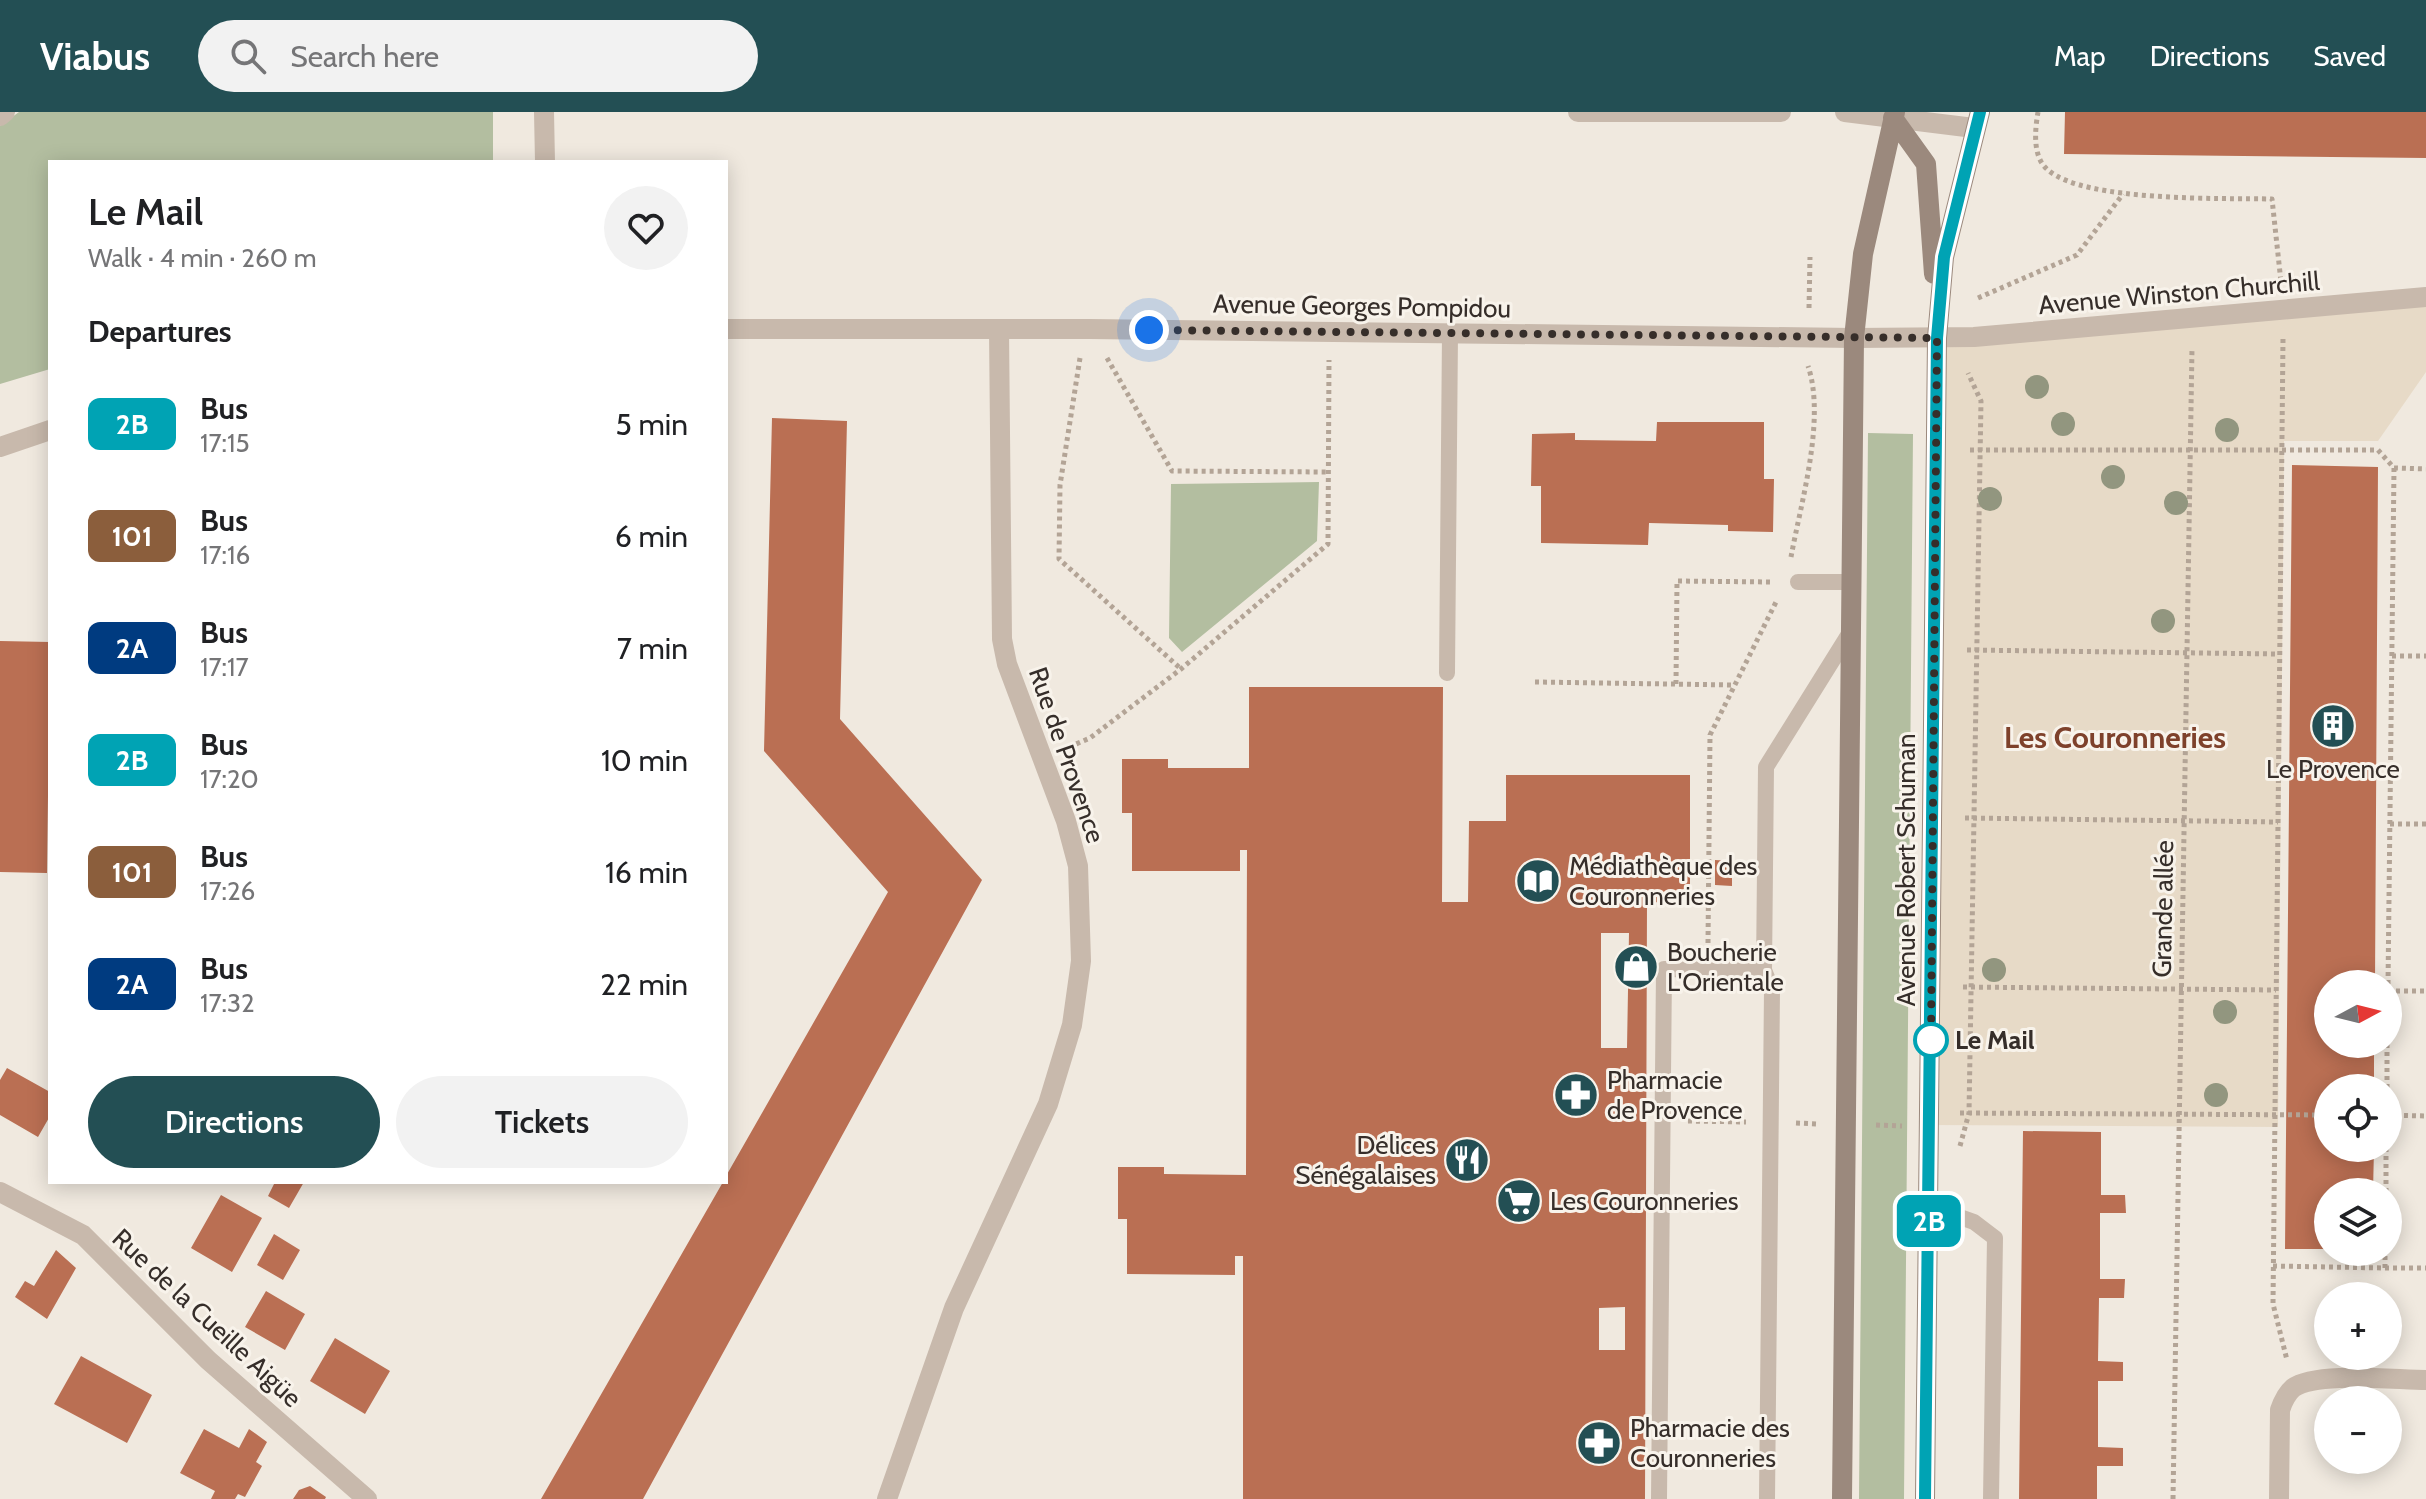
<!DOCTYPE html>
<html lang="en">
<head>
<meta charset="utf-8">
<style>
	:root { --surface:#fff; --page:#f2f2f2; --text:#202124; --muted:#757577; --accent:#234f54 }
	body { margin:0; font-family:Cabin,sans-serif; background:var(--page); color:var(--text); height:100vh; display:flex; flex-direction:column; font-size:30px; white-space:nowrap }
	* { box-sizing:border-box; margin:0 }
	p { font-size:26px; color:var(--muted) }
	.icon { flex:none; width:44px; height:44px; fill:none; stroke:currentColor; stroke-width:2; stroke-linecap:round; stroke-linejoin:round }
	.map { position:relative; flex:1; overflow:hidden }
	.details { position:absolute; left:48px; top:48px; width:680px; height:1024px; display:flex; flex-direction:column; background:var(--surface); border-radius:0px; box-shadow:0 4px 20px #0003 }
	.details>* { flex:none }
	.badge { padding:0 16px; border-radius:12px; font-size:28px; line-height:52px }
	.needle { width:52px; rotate:83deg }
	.controls { position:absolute; left:2314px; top:858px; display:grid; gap:16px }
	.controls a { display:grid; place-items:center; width:88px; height:88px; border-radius:50%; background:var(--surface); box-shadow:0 4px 20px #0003; font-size:40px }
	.you { position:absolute; width:40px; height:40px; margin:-20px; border:6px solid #fff; border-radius:50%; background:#1a73e8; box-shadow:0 0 0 12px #1a73e833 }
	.map>.badge { position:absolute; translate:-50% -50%; box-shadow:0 0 0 4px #fff }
	h2 { padding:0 40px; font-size:30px; line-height:72px }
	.round { display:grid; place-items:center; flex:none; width:84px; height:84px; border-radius:42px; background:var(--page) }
	.overview { display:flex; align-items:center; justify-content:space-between; height:136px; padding:0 40px }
	h1 { font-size:38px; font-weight:600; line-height:60px }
	.primary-button { display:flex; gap:16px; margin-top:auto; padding:16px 40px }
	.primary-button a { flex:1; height:92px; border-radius:48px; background:var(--accent); color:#fff; font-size:32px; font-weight:600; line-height:92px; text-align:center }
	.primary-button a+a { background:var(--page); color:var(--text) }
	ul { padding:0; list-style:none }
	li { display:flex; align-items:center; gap:24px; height:112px; padding:0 40px }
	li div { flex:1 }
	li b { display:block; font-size:30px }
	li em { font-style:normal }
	li .badge { min-width:88px; font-weight:700; text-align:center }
	header { display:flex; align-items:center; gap:48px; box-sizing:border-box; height:112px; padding:0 40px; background:var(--accent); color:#fff }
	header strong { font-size:38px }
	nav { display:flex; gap:44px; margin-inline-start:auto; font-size:28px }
	.search { width:560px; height:72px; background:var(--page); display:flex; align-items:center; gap:20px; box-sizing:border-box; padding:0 28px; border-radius:44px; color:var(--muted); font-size:30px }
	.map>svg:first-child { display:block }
	.green { fill:#b3bea0 }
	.plaza { fill:#e7dac7 }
	.building { fill:#ba6f53; fill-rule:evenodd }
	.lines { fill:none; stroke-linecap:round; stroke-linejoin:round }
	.path { stroke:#b3a496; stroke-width:5; stroke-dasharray:4 4; stroke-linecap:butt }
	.service { stroke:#c8b9ac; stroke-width:16 }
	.minor { stroke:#c8b9ac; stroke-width:20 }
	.tertiary { stroke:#c8b9ac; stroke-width:20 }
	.secondary { stroke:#9b897d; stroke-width:20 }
	.tree { fill:#92967f }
	.line-casing { stroke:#fff; stroke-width:18 }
	.line { stroke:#00a3b4; stroke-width:12 }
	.walk { stroke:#362e2a; stroke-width:8; stroke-dasharray:0 14.4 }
	.stop-dot { fill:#fff; stroke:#00a3b4; stroke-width:4 }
	.labels { text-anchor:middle; stroke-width:6; stroke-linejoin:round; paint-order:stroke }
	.street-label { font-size:26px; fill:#362e2a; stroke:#f8f3eb }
	.poi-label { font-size:26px; fill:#362e2a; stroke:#f8f3eb; text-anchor:start }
	.stop-label { font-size:26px; font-weight:bold; fill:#362e2a; stroke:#f8f3eb; text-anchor:start }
	.quarter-label { font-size:30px; font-weight:bold; fill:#7e412b; stroke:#f8f3eb }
</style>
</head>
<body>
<header>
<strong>Viabus</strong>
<div class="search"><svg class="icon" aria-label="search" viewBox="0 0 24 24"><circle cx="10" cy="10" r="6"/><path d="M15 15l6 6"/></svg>Search here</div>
<nav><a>Map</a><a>Directions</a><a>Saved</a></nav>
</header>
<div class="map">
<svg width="2426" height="1387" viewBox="0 0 2426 1387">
	<rect width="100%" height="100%" fill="#f0e9df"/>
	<path class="green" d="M19,0H493V50H50V257L0,272V14Z
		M1868,321L1913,322L1904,1387H1859Z
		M1319,370L1317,429L1182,540L1169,526L1171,372Z"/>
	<path class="plaza" d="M2426,185V260L2378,329H2284L2278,1015L1930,1013L1937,226Z"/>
	<path class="building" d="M2065,0H2426V46L2064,42Z
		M772,306L847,309L840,607L982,768L643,1387H541L723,1070H726V1064L888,780L764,639Z
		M1657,310H1764V367H1774L1773,420L1728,419V413L1649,411L1648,433L1541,431V374H1531L1532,322L1575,321V328L1656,329Z
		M2292,353L2378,355L2375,872H2328V932H2374V976H2328V1036H2374L2373,1080H2328V1137H2285Z
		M0,529L50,530L47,761L0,760Z
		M1249,575H1443L1442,790H1468L1469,709H1506V663H1690V791L1647,790L1645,1387H1243V1144H1235V1163L1127,1162V1107H1118V1055H1164V1062L1246,1063L1247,738H1240V759H1132V701H1122V647H1168V656H1249ZM1601,821H1629L1627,936H1601ZM1625,1195V1238H1599V1196Z
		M1715,748L1732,749V774L1715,773Z
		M7,956L50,980V1004L38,1025L0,1003V968Z
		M2023,1019L2101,1020V1083H2125L2126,1101H2100V1167H2125L2124,1186H2099L2098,1249L2123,1250V1269H2098V1335L2123,1336V1354H2097V1387H2019Z
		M275,1070H304L289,1096L268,1084Z
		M221,1083L262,1106L232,1160L191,1136Z
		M274,1122L300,1138L283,1168L257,1153Z
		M56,1138L76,1156L47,1207L15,1185L25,1169L34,1174Z
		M266,1179L305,1202L285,1238L245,1215Z
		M335,1226L390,1259L365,1302L310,1269Z
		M81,1244L152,1283L127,1331L54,1292Z
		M204,1317L239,1336L249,1317L267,1330L256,1350L262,1354L245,1385L238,1382L235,1387H211L215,1379L180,1361Z
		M310,1374L326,1385L325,1387H293L299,1378Z"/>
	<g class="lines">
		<path class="path" d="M2038,0C2035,18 2032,45 2048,58C2085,90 2220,86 2272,87L2281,170
			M1978,186L2077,143L2123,82
			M1809,196L1810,145
			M2283,227L2273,1192L2287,1248
			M1080,246L1060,373L1059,447L1181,557
			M1107,246L1172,359L1328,360
			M1970,338H2378L2394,356L2426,357
			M1791,445C1801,390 1826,307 1808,254
			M1967,538L2279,542
			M2392,544H2426
			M1535,570L1734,573
			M1676,572L1677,469L1773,470
			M1069,635L1090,626L1181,557L1328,432L1329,248
			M1965,706L2278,710
			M2390,712H2426
			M1708,831L1710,623L1777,488
			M2388,872L2394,356
			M1963,875L2276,878
			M2388,879H2426
			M2387,976V932
			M1960,1001L2328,1003
			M2388,1003L2426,1004
			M1688,1009L1746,1010
			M1796,1011L1818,1012
			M1876,1013L1902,1014
			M1960,1034L1969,1001L1981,289L1968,261
			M2386,1080V1036
			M2273,1154L2385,1156V1140
			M2385,1156H2426
			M2173,1387L2192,236"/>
		<path class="service" d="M1798,470H1850
			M1447,561L1450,221
			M1929,1094L1974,1110L1995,1126L1991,1387
			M1659,1387L1664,857L1764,858
			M1767,1387L1772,878L1764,858L1766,655L1849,522"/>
		<path class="minor" d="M544,0L545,50
			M1578,0H1781
			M1845,0L1974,16
			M0,4L5,0
			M726,217H1089L1854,226
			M0,335L50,318
			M0,1080L83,1123L208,1248L367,1387
			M887,1387L954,1196L1048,992L1072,913L1081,849L1078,754L1066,709L1007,552L1002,527L999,217
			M2279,1387L2280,1298C2283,1289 2286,1282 2293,1276C2316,1259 2396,1268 2426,1268"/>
		<path class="tertiary" d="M1854,226L1974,225L2426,185"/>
		<path class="secondary" d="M1893,6L1926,52L1934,162
			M1842,1387L1854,226L1863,142L1895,0
			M1925,1387L1937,226L1944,145L1980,0"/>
	</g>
	<g class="tree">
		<circle cx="2037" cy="275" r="12"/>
		<circle cx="2063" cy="312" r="12"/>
		<circle cx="2227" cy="318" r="12"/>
		<circle cx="2113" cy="365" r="12"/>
		<circle cx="1990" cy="387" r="12"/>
		<circle cx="2176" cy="391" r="12"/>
		<circle cx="2163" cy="509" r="12"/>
		<circle cx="1994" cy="858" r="12"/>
		<circle cx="2225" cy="900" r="12"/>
		<circle cx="2216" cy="983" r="12"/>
	</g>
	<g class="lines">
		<g class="line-casing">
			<path id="line" d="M1925,1387L1937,226L1944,145L1980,0"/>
		</g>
		<use href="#line" class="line"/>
		<path class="walk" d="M1149,218L1937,226L1931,928"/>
	</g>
	<defs>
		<g id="building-disc" transform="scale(2.3)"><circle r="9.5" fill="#234f54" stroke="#f8f3eb"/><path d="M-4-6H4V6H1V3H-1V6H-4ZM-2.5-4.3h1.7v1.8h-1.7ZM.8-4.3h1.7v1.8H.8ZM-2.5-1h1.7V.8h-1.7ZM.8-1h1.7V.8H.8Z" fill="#fff"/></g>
		<g id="library-disc" transform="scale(2.3)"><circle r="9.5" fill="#234f54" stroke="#f8f3eb"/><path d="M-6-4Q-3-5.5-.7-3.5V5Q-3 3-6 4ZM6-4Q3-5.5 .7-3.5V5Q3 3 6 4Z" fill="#fff"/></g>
		<g id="shop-disc" transform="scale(2.3)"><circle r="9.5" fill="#234f54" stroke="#f8f3eb"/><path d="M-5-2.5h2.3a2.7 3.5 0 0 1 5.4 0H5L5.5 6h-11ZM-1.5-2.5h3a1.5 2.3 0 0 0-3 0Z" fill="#fff"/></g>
		<g id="pharmacy-disc" transform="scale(2.3)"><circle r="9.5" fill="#234f54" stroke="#f8f3eb"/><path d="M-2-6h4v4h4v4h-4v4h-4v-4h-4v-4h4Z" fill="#fff"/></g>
		<g id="restaurant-disc" transform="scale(2.3)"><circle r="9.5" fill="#234f54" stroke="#f8f3eb"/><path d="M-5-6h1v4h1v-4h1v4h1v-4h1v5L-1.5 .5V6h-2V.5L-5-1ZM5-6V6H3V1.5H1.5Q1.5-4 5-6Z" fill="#fff"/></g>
		<g id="supermarket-disc" transform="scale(2.3)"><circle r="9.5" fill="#234f54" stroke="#f8f3eb"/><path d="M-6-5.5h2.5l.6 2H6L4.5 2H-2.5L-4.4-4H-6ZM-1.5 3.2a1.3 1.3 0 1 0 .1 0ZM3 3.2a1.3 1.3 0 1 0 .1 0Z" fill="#fff"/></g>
	</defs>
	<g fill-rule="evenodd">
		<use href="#building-disc" x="2333" y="614"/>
		<use href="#library-disc" x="1538" y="769"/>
		<use href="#shop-disc" x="1636" y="855"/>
		<use href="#pharmacy-disc" x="1576" y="983"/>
		<use href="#restaurant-disc" x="1467" y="1048"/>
		<use href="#supermarket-disc" x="1519" y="1089"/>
		<use href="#pharmacy-disc" x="1599" y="1331"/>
	</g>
	<circle class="stop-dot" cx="1931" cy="928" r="16"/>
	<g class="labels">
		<g class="street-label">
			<text transform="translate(2179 181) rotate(-5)" y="9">Avenue Winston Churchill</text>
			<text transform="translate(1362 194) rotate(1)" y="9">Avenue Georges Pompidou</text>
			<text transform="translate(1067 643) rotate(71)" y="9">Rue de Provence</text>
			<text transform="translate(1906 758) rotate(-90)" y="9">Avenue Robert Schuman</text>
			<text transform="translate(2163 797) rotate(-89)" y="9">Grande allée</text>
			<text transform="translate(207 1206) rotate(43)" y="9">Rue de la Cueille Aigüe</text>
		</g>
		<g class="poi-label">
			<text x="2333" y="666" text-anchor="middle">Le Provence</text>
			<text x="1569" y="763">Médiathèque des<tspan x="1569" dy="30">Couronneries</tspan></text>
			<text x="1667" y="849">Boucherie<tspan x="1667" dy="30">L'Orientale</tspan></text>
			<text x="1607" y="977">Pharmacie<tspan x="1607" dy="30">de Provence</tspan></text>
			<text x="1436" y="1042" text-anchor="end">Délices<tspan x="1436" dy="30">Sénégalaises</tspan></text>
			<text x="1550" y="1098">Les Couronneries</text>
			<text x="1630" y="1325">Pharmacie des<tspan x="1630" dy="30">Couronneries</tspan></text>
		</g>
		<g class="stop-label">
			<text x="1955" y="937">Le Mail</text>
		</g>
		<g class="quarter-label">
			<text x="2115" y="636">Les Couronneries</text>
		</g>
	</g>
</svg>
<div class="controls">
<a><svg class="needle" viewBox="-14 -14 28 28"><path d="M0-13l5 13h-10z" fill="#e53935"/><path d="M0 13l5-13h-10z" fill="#757577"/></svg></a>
<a><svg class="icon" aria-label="locate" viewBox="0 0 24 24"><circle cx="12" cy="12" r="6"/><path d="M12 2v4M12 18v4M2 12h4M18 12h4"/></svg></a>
<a><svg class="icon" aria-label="layers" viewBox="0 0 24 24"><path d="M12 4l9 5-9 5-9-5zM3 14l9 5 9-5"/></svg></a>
<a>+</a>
<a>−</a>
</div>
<div class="you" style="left:1149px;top:218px"></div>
<b class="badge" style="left:1929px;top:1109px;background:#00a3b4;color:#fff">2B</b>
<section class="details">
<div class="overview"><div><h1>Le Mail</h1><p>Walk · 4 min · 260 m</p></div><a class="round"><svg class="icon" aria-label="heart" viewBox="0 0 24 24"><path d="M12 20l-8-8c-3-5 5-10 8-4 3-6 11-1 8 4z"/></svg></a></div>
<h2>Departures</h2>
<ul>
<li><span class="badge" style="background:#00a3b4;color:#fff">2B</span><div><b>Bus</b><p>17:15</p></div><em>5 min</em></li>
<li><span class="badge" style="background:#8b5e3c;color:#fff">101</span><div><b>Bus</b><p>17:16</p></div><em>6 min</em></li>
<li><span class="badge" style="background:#003b80;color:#fff">2A</span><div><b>Bus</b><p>17:17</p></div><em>7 min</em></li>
<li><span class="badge" style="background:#00a3b4;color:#fff">2B</span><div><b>Bus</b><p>17:20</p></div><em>10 min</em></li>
<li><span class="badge" style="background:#8b5e3c;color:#fff">101</span><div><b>Bus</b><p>17:26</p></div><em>16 min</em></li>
<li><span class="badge" style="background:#003b80;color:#fff">2A</span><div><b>Bus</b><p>17:32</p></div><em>22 min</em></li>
</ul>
<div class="primary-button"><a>Directions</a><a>Tickets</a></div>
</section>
</div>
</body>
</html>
